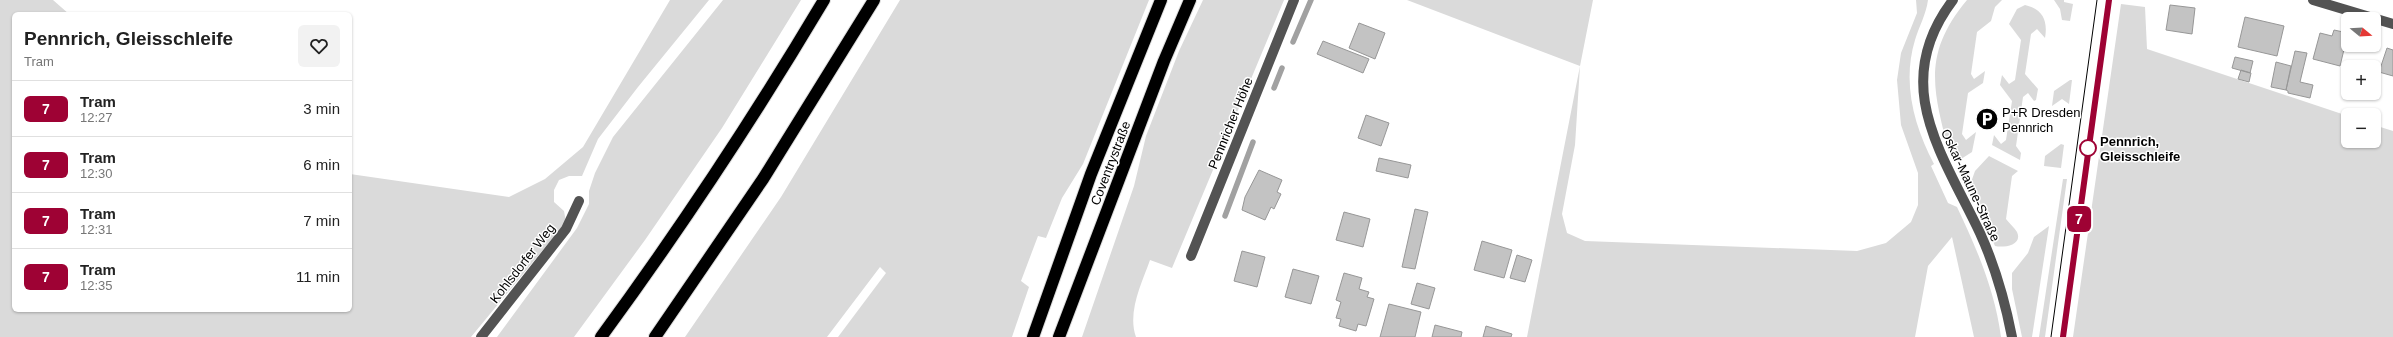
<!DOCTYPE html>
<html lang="en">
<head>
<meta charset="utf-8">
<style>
	:root { --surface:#fff; --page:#f2f2f2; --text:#222; --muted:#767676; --line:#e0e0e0 }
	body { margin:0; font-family:Arial,sans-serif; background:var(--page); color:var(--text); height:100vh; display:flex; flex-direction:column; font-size:15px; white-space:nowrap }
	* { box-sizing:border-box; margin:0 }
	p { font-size:13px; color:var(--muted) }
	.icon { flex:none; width:22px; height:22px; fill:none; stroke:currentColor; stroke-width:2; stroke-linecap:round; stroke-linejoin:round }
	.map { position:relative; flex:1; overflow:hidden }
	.details { position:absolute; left:12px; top:12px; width:340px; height:300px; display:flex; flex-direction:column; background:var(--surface); border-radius:6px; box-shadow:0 1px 3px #0004 }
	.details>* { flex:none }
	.badge { padding:0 8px; border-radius:6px; font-size:14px; line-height:26px }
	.needle { width:26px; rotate:108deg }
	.fabs { position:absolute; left:2341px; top:12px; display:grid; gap:8px }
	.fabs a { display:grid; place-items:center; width:40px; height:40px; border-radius:6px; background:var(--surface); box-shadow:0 1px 3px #0004; font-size:20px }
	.map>.badge { position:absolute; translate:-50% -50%; box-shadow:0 0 0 2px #fff }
	.round { display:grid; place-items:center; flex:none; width:42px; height:42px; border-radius:6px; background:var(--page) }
	.headline { display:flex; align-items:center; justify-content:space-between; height:68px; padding:0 12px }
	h1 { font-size:19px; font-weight:800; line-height:30px }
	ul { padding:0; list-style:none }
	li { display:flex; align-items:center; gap:12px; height:56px; padding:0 12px; border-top:1px solid var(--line) }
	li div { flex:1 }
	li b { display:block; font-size:15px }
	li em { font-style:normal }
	li .badge { min-width:44px; font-weight:700; text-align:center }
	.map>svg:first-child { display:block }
	.green { fill:#dadada }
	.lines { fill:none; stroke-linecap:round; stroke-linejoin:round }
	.stream { stroke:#a1a1a1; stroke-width:5.5 }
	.building { fill:#c3c3c3; stroke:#979797 }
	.highway-casing { stroke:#dbdbdb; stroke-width:14 }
	.minor { stroke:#535353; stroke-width:10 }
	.highway { stroke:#000; stroke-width:12 }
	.tram { stroke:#000; stroke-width:1 }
	.line-casing { stroke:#fff; stroke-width:9 }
	.line { stroke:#9e0234; stroke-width:6 }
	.stop-dot { fill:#fff; stroke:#9e0234; stroke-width:2 }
	.labels { text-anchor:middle; stroke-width:3; stroke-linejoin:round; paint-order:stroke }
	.poi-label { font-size:13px; fill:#000; stroke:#fff; text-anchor:start }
	.street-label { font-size:13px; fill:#000; stroke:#fff }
	.stop-label { font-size:13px; font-weight:bold; fill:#000; stroke:#fff; text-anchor:start }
</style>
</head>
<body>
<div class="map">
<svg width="2393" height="337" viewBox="0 0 2393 337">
	<rect width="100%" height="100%" fill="#fff"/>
	<path class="green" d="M0,0H53L69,14H14V310H350V174L509,197L545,179L583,147L670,0H709L638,87L598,139L582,176H569L559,180L554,190V202L564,211L566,222L471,337H0Z
		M723,0H801L722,128L645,240L574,337H497L577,228L589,204V191L595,173L613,137Z
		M900,0H1149L1083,164L1062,198L1046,238L1038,236L1021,281L1029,287L1012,337H838L886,273L880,267L827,337H685L781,197Z
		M1203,0H1284L1172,268L1150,260C1142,283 1127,312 1136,337H1082L1134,186L1146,136L1179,51Z
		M1407,0H1593L1580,66L1575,145L1562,214L1567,233L1585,241L1857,251L1886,243L1911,222L1918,205V173L1901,125L1897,80L1901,53L1917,13L1916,0H1928C1926,15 1919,26 1915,40C1902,83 1914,126 1934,164L1931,166L1948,203L1957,207C1977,249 1995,291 2001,337H1974L1952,237L1928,266L1915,337H1527L1580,66Z
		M1967,0H2002L1995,7L1991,21L1977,32L1971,74L1974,79L1985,71L1983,83L1968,93L1962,134L1966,140L1976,132L1972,152L1961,159L1952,156L1949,152C1933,90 1922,54 1967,0Z
		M2054,0H2064V2L2073,4L2070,21L2062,20L2060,9Z
		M2121,4L2145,7L2147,49L2348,116V141H2374V125L2393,131V337H2073Z
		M2025,5C2043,9 2048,21 2045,38L2037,29L2031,34L2025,74L2038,89L2036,100L2034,101L2028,93L2023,97L2016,146L2021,153L2020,160L1992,145L1994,135L2001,144L2006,140L2012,101L2000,85L2002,75L2009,84L2015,80L2021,40L2009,24L2017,9Z
		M2070,80H2072L2069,104L2062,99L2052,106L2054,91Z
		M2061,144L2064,145L2061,168L2044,166L2045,156Z
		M1989,156L2018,171L2012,176L2006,219C2009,223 2014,227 2017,232C2023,245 2004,248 1995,246L1969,188L1975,171Z
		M2063,179H2067L2045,337H2039Z
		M2049,226L2032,337H2022L2012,289V273L2028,253L2034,237Z"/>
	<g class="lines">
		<path class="stream" d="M1293,42L1311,0
			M1274,88L1282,68
			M1225,216L1253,142"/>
	</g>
	<path class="building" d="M2170,5L2195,8L2192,34L2166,30Z
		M2245,17L2284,26L2277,56L2238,47Z
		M1359,23L1385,33L1375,59L1349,48Z
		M2334,30L2348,33L2340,66L2313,59L2320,33L2332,36Z
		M1323,41L1369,59L1363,73L1317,54Z
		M2387,48L2393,50V76L2379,72Z
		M2295,51L2307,53L2300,82L2313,85L2310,98L2288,93V91L2286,90Z
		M2235,57L2253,61L2250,73L2232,68Z
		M2276,62L2291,66L2286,90L2271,87Z
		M2241,70L2251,73L2249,82L2238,79Z
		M1366,115L1389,123L1381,146L1358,138Z
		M1379,158L1411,165L1408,178L1376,171Z
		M1259,170L1282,180L1277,192L1281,194L1274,209L1271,207L1265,220L1242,210L1245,197Z
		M1415,209L1428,212L1415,269L1402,267Z
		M1344,212L1370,219L1363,247L1336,240Z
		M1482,241L1512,250L1504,278L1474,270Z
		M1242,251L1265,257L1257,287L1234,281Z
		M1517,255L1532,260L1525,282L1510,278Z
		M1293,269L1319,276L1311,304L1285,297Z
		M1344,273L1362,278L1359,289L1369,292L1367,297L1374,299L1366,326L1358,324L1356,331L1339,326L1341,319L1336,318L1341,302L1336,300Z
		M1417,283L1435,288L1429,309L1411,304Z
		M1389,304L1421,312L1415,337H1380Z
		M1435,325L1462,332L1461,337H1432Z
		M1486,326L1512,334L1511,337H1483Z"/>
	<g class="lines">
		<g class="highway-casing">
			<path id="highway" d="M601,337C681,228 755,116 824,0
				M655,337L763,179L874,0
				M1033,337L1091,174L1161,0
				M1059,337L1164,61L1190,0"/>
		</g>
		<path class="minor" d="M1953,0C1889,84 1942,153 1980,233C1995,266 2005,301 2012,337
			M2313,0L2393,24
			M1191,256L1294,0
			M481,337L566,229L579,201"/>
		<use href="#highway" class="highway"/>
		<path class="tram" d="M2051,337L2097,0
			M2063,337L2109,0"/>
	</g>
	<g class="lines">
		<g class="line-casing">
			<path id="line" d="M2063,337L2109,0"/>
		</g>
		<use href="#line" class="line"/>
	</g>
	<defs>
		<g id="parking-disc" transform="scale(1.15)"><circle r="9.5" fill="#000" stroke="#fff"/><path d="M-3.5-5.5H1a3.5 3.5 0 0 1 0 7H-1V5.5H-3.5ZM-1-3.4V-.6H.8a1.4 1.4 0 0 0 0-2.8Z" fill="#fff"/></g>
	</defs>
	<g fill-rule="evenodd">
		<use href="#parking-disc" x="1987" y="119"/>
	</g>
	<circle class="stop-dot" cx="2088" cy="148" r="8"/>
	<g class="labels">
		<g class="poi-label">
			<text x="2002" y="117">P+R Dresden<tspan x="2002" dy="15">Pennrich</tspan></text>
		</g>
		<g class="street-label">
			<text transform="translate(1230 123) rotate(-68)" y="5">Pennricher Höhe</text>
			<text transform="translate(1110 163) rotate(-69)" y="5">Coventrystraße</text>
			<text transform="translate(1971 185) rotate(65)" y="5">Oskar-Maune-Straße</text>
			<text transform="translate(522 263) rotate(-52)" y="5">Kohlsdorfer Weg</text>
		</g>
		<g class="stop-label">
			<text x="2100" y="146">Pennrich,<tspan x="2100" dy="15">Gleisschleife</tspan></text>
		</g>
	</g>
</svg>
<div class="fabs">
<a><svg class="needle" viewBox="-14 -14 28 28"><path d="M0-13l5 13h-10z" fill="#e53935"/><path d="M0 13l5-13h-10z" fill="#767676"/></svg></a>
<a>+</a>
<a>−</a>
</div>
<b class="badge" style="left:2079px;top:219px;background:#9e0234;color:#fff">7</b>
<section class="details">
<div class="headline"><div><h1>Pennrich, Gleisschleife</h1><p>Tram</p></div><a class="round"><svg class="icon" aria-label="heart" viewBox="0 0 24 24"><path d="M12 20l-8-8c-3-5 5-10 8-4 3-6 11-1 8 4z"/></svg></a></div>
<ul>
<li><span class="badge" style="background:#9e0234;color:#fff">7</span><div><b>Tram</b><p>12:27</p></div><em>3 min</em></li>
<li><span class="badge" style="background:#9e0234;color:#fff">7</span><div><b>Tram</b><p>12:30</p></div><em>6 min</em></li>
<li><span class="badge" style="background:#9e0234;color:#fff">7</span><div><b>Tram</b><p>12:31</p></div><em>7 min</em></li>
<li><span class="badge" style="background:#9e0234;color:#fff">7</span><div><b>Tram</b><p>12:35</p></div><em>11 min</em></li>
</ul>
</section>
</div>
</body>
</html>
